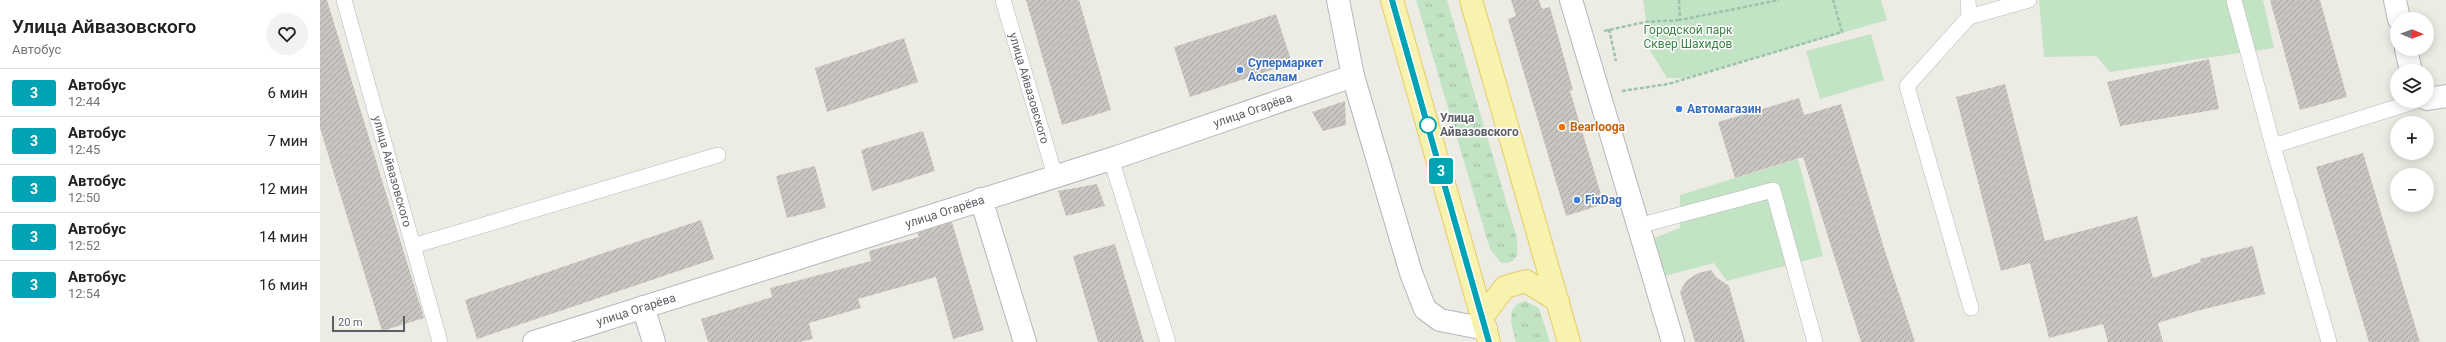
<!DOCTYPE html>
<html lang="ru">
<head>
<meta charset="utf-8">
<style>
	:root { --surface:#fff; --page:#f2f2f2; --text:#222; --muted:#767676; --line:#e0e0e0 }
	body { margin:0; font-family:Roboto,sans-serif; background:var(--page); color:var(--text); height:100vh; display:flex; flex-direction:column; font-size:15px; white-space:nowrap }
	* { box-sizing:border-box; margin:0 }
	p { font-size:13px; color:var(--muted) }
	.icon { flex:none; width:22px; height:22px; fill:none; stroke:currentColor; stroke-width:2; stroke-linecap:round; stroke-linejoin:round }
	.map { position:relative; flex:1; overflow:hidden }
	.drawer { display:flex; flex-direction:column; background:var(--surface); width:320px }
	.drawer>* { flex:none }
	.badge { padding:0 8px; border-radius:3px; font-size:14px; line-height:26px }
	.needle { width:26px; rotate:91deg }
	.fabs { position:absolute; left:2070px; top:12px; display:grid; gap:8px }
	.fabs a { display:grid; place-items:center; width:44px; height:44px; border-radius:50%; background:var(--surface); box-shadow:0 2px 10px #0003; font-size:20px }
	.scale { position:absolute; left:12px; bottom:10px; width:73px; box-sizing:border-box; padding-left:4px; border:2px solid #5c5f64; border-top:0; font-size:11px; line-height:14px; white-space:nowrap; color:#5c5f64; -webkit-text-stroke:3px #fff; paint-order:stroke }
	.map>.badge { position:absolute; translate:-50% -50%; box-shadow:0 0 0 2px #fff }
	.round { display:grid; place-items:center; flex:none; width:42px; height:42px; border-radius:21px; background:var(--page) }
	.summary { display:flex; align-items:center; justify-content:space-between; height:68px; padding:0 12px }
	h1 { font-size:19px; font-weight:600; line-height:30px }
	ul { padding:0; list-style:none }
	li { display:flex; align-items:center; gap:12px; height:48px; padding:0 12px; border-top:1px solid var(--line) }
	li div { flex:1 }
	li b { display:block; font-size:15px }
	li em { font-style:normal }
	li .badge { min-width:44px; font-weight:700; text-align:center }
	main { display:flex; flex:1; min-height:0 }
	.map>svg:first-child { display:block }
	.grass { fill:url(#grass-tufts) }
	.park { fill:#c3e3c5 }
	.building { fill:url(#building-hatch) }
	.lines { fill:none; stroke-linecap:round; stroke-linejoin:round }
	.service-casing { stroke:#b5b6ba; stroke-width:16 }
	.minor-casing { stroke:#b5b6ba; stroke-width:24 }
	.primary-casing { stroke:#e6cc65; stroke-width:24 }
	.path { stroke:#9cc4ab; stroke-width:2.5; stroke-dasharray:4 2; stroke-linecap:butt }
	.service { stroke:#fff; stroke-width:15 }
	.minor { stroke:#fff; stroke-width:22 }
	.primary { stroke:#f8f2af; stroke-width:22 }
	.line-casing { stroke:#fff; stroke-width:9 }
	.line { stroke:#00a3b4; stroke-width:6 }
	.shop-dot { fill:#3f7fe0; stroke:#fff; stroke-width:1.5 }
	.stop-dot { fill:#fff; stroke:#00a3b4; stroke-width:2 }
	.food-dot { fill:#e8710a; stroke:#fff; stroke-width:1.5 }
	.labels { text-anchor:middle; stroke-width:3; stroke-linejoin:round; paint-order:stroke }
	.park-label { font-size:12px; fill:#3c8246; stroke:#fff }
	.shop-label { font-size:12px; font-weight:bold; fill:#366cbe; stroke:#fff; text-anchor:start }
	.street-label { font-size:12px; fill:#5c5f64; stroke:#fff }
	.stop-label { font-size:12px; font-weight:bold; fill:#5c5f64; stroke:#fff; text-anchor:start }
	.food-label { font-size:12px; font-weight:bold; fill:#c56008; stroke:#fff; text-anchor:start }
</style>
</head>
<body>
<main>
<section class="drawer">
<div class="summary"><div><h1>Улица Айвазовского</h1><p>Автобус</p></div><a class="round"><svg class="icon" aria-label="heart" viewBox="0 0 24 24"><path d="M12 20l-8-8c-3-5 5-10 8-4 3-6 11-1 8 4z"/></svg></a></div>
<ul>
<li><span class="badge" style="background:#00a3b4;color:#fff">3</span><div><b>Автобус</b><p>12:44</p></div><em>6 мин</em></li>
<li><span class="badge" style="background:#00a3b4;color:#fff">3</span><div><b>Автобус</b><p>12:45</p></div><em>7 мин</em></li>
<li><span class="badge" style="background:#00a3b4;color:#fff">3</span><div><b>Автобус</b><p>12:50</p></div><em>12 мин</em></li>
<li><span class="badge" style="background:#00a3b4;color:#fff">3</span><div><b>Автобус</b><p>12:52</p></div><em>14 мин</em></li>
<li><span class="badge" style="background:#00a3b4;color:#fff">3</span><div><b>Автобус</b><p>12:54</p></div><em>16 мин</em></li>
</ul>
</section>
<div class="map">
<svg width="2126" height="342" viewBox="0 0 2126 342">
	<defs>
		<pattern id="grass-tufts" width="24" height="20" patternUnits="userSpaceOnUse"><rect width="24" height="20" fill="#c3e3c5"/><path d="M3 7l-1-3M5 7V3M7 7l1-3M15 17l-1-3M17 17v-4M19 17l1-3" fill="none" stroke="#a2bba4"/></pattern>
		<pattern id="building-hatch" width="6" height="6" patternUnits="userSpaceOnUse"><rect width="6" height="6" fill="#c9c6c2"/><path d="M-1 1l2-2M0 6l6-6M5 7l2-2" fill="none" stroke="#a6a4a1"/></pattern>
	</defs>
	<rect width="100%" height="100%" fill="#edece4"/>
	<path class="grass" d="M1096,0H1127L1196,235C1199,250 1199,265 1181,263L1170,249Z
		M1205,301L1219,308L1230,342H1196C1192,326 1184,306 1205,301Z"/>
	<path class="park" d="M1323,0H1561L1567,20L1365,78H1347L1331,52Z
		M1719,0H1943L1954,48L1790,72L1776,56L1724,57Z
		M1551,34L1564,80L1500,99L1486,51Z
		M1478,159L1503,256L1407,281L1394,263L1337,278L1326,241L1360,228V195Z"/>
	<path class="building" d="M0,0H7L104,318L62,331L0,128Z
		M706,0H759L791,110L742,125Z
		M1191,0H1219L1222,9L1230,7L1253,90L1250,91L1284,204L1246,216L1188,19L1196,16Z
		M1950,0H2000L2027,97L1980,110Z
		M956,14L972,63L870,97L854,47Z
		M584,38L598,82L507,112L495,68Z
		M1889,59L1899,109L1800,126L1787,82Z
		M1685,84L1725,241L1817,216L1833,278L1881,262L1880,259L1933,246L1945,294L1877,311L1838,323L1843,342H1788L1783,324L1729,338L1710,263L1681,271L1636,97Z
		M1479,98L1484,115L1521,104L1563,245L1595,342H1541L1483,157L1415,178L1398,122Z
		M1025,101L1026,125L1003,131L992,112Z
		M603,131L615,171L552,191L541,150Z
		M2043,153L2100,342H2049L1996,167Z
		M495,166L506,208L467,218L456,176Z
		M777,184L785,206L746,216L738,191Z
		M381,220L394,259L157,339L145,300Z
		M632,222L664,330L633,339L616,277L538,299L541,308L489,323L493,339L479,342H388L381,319L452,297L450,288L551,261L549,251L599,237L597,233Z
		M795,244L824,342H778L753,256Z
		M1391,270L1396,277L1409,286L1425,342H1375L1360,292L1366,281L1378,273Z"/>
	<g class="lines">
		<g class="service-casing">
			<g id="service">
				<path id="s1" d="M24,0L120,342"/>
				<path id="s2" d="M683,0L735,176"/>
				<path d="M1648,0L1649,17L1587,86L1651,308"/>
				<path d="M1914,0L1953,146L2096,101"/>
				<path d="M1649,17L1709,0"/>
				<path d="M1953,146L2009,342"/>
				<path d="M791,159L848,342"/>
				<path d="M1318,226L1453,190L1495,342"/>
				<path d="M93,246L398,155"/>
			</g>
		</g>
		<g class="minor-casing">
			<g id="minor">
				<path d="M1018,0L1033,76L1091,273L1105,309L1120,320L1166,329"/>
				<path d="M1251,0L1353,342"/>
				<path d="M2075,0L2079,19"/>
				<path d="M2086,49L2091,71"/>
				<path d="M2107,99L2126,96"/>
				<path d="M661,199L705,342"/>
				<path d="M323,307L334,342"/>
				<path id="s3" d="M214,342L797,157L1033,76"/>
			</g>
		</g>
		<g class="primary-casing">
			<path id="primary" d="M1072,0L1169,342
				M1151,0L1249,342
				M1162,317L1185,287L1206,281L1238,301"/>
		</g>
		<path class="path" d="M1359,0L1360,20L1459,0
			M1289,29L1296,61
			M1284,31L1325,22L1360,20
			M1302,91L1348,84L1522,32L1513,0"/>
		<use href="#service" class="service"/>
		<use href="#minor" class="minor"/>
		<use href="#primary" class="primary"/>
	</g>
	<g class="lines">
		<g class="line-casing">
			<path id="line" d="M1072,0L1169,342"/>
		</g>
		<use href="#line" class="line"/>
	</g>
	<g class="shop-dot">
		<circle cx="920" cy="70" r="4"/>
		<circle cx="1359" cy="109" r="4"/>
		<circle cx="1257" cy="200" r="4"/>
	</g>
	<circle class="stop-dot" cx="1108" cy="125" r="8"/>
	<circle class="food-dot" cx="1242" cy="127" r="4"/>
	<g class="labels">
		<g class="park-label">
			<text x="1368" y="34">Городской парк<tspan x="1368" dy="14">Сквер Шахидов</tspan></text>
		</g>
		<g class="shop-label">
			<text x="928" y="67">Супермаркет<tspan x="928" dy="14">Ассалам</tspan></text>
			<text x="1367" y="113">Автомагазин</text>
			<text x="1265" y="204">FixDag</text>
		</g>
		<g class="street-label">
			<text dy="4" stroke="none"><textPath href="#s2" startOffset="92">улица Айвазовского</textPath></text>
			<text dy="4" stroke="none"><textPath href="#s3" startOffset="755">улица Огарёва</textPath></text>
			<text dy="4" stroke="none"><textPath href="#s1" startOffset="178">улица Айвазовского</textPath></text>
			<text dy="4" stroke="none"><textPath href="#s3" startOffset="431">улица Огарёва</textPath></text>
			<text dy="4" stroke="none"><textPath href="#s3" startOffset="107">улица Огарёва</textPath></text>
		</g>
		<g class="stop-label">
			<text x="1120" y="122">Улица<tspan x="1120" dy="14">Айвазовского</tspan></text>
		</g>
		<g class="food-label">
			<text x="1250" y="131">Bearlooga</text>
		</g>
	</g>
</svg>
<div class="fabs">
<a><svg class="needle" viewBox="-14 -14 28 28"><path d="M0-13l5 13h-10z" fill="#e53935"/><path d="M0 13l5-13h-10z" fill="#767676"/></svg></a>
<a><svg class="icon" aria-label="layers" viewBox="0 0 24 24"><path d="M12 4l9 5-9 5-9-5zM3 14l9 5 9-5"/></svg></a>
<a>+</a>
<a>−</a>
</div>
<div class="scale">20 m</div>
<b class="badge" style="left:1121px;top:171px;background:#00a3b4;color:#fff">3</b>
</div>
</main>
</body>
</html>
